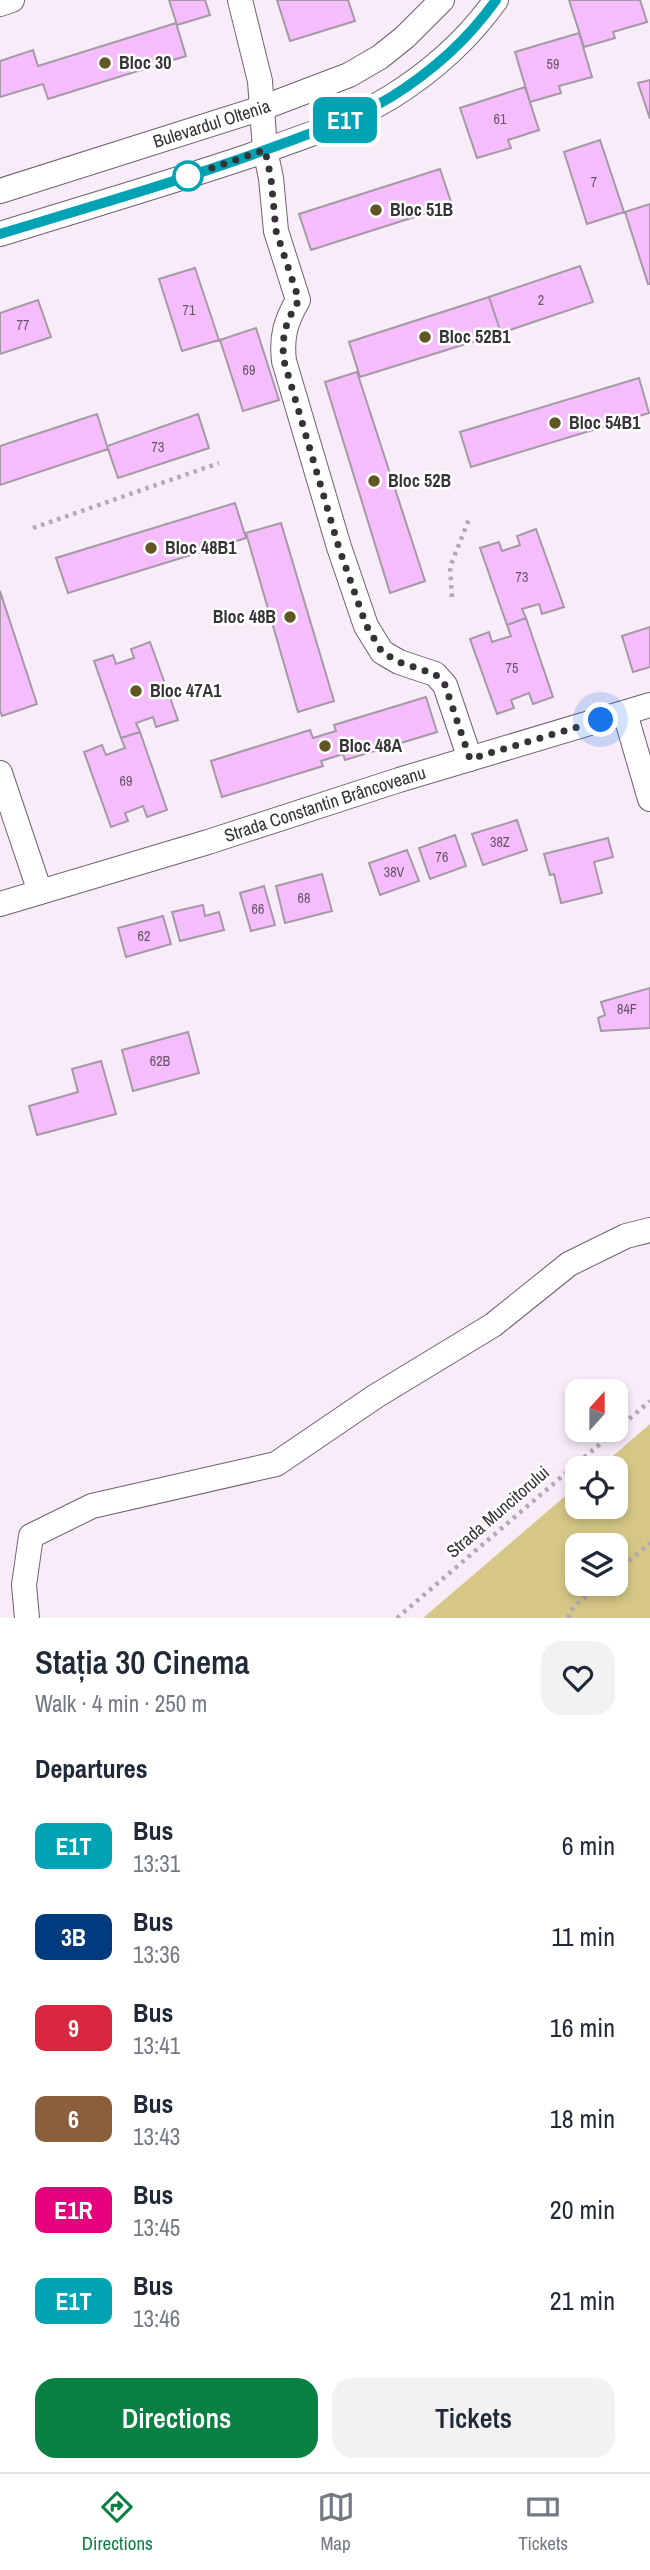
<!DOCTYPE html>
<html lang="en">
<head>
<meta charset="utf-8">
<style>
	:root { --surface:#fff; --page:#f2f2f3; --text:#1f2937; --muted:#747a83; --line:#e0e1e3; --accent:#0b8043 }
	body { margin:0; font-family:"Archivo Narrow",sans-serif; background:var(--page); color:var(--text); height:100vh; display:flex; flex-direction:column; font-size:26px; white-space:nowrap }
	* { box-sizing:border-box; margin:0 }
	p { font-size:23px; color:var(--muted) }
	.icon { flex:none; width:38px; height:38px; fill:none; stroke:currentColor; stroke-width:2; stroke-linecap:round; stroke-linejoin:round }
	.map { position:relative; height:1618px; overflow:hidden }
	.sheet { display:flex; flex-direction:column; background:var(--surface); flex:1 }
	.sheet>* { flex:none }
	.badge { padding:0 14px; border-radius:10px; font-size:24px; line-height:46px }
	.needle { width:46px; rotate:21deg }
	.fabs { position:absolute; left:565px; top:1379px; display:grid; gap:14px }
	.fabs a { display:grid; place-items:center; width:63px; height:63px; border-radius:14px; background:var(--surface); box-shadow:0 4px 10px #0003; font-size:35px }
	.you { position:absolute; width:35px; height:35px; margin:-18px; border:5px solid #fff; border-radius:50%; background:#1a73e8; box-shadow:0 0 0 10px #1a73e833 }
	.map>.badge { position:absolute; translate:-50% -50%; box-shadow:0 0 0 4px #fff }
	h2 { padding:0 35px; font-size:26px; line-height:63px }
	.round { display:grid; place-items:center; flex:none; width:74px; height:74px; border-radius:21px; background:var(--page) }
	.headline { display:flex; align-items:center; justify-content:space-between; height:119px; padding:0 35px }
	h1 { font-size:33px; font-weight:600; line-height:52px }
	.action { display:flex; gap:14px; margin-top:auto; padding:14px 35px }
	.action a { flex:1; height:80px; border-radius:21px; background:var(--accent); color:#fff; font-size:28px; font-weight:600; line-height:80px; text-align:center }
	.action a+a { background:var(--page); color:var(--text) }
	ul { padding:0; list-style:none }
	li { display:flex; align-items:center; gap:21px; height:91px; padding:0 35px }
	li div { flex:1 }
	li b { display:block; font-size:26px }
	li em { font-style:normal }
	li .badge { min-width:77px; font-weight:700; text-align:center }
	.dock { display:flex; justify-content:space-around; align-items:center; height:98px; border-top:2px solid var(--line); background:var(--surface); font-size:19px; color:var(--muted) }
	.dock a { display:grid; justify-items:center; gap:4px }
	.dock .active { color:var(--accent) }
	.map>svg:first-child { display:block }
	.green { fill:#d5c886; fill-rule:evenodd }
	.building { fill:#f6bdfc; stroke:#a499a5; stroke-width:2 }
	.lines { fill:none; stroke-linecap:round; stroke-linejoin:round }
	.minor-casing { stroke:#6c626d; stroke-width:26 }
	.path { stroke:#b2a9b3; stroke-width:4.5; stroke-dasharray:3.5 5; stroke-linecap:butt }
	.minor { stroke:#fff; stroke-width:24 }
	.line-casing { stroke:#fff; stroke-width:16 }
	.line { stroke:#00a3b4; stroke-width:10 }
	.walk { stroke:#363237; stroke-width:7; stroke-dasharray:0 12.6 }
	.poi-dot { fill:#615724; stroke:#fff; stroke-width:2.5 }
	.stop-dot { fill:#fff; stroke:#00a3b4; stroke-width:3.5 }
	.labels { text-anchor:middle; stroke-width:5; stroke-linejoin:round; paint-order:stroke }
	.number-label { font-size:14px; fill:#665568 }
	.poi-label { font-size:18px; font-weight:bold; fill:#363237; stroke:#fff; text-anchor:start }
	.street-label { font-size:18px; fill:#363237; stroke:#fff }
</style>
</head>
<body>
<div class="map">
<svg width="650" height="1618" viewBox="0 0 650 1618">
	<rect width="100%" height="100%" fill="#f8ecf9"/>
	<path class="green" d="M650,1424V1618H423L577,1486L578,1507H616V1468H599ZM578,1545H616V1584H578Z"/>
	<path class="building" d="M169,0H205L210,15L177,25Z
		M277,0H348L355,21L290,41Z
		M569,0H640L647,22L613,32L615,38L584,47Z
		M176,23L186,56L48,99L43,84L0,97V61L33,50L38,66Z
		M579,33L592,77L559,86L561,93L530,102L515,52Z
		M650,80V119L638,83Z
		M525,87L539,130L508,140L511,148L477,158L460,108Z
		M600,140L624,212L587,224L564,152Z
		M440,169L452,205L311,250L299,214Z
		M650,204V284H648L625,212Z
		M580,266L593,302L501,333L489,297Z
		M195,268L219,340L182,351L159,279Z
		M489,297L501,333L360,377L349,342Z
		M38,300L51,337L0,354V313Z
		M256,328L279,400L243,411L220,340Z
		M357,372L425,581L390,593L325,382Z
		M639,378L649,413L471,467L460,432Z
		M97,414L108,449L0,485V446Z
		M198,414L209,448L118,478L107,446Z
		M235,503L246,538L68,593L56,558Z
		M281,523L334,701L298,712L246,533Z
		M536,529L564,607L542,614L539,604L522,609L526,618L507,625L480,548L499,542L502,551L520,545L517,536Z
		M0,591L37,704L2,716L0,710Z
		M526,618L553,697L533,704L529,693L511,700L514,708L497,714L470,639L489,632L492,642L511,636L507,625Z
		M650,627V667L633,672L622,636Z
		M150,642L178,720L156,727L153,717L136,723L140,732L121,738L94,661L113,655L116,664L134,658L131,649Z
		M426,697L437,732L345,760L343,754L321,761L323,766L222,797L211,761L310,730L313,738L336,731L334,725Z
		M140,732L167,810L147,817L143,806L125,813L128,821L111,827L84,752L102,745L106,755L125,748L121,738Z
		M517,820L527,850L483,865L472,834Z
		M455,835L466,866L430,879L419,848Z
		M608,838L613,857L594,862L602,893L561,903L554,874L550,875L544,854Z
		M407,850L419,881L380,895L369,863Z
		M322,874L332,911L285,923L276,886Z
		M264,886L275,925L251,931L240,893Z
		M203,905L205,916L219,912L224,930L180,941L172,912Z
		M163,916L171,944L126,957L118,928Z
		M650,988V1028L601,1031L598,1018L605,1015L601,1002Z
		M188,1032L199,1073L133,1091L122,1050Z
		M101,1061L116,1114L37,1135L29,1106L78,1092L72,1069Z"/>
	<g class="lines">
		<g class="minor-casing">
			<g id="minor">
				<path d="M240,0L260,81L265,150L271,178L276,231L298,300C286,321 281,336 284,361L339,547L366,626L382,652L399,662L435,674L445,685L470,759"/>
				<path d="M0,4L12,0"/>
				<path id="s1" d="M0,191L262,108L349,75L380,57L405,37L442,0"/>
				<path d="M0,234C83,208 166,184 249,156C297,139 348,123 391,97C431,72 469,38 496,0"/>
				<path d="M625,713L650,799"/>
				<path d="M0,773L40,892"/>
				<path id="s2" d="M0,904L208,842L399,780L650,705"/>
				<path d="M27,1618L24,1585L31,1536L92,1506L276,1464L376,1396L493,1325L569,1264L626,1236L650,1230"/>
			</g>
		</g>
		<path class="path" d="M33,528L219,463
			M452,597L450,567L469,519
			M616,1572L650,1543
			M397,1618L650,1401
			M568,1618L573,1607L601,1584"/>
		<use href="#minor" class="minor"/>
	</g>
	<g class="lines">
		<g class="line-casing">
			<path id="line" d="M0,234C93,206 187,179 279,145C317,131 356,118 391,97C431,72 469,38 496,0"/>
		</g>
		<use href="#line" class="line"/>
		<path class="walk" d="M188,176L265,150L271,178L276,231L299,300C286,321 281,336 284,361L339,548L366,625L382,652L399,662L435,674L445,685L470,759L601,720"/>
	</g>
	<g class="poi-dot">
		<circle cx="105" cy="63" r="7"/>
		<circle cx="376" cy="210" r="7"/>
		<circle cx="425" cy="337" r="7"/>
		<circle cx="555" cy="423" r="7"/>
		<circle cx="374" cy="481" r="7"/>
		<circle cx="151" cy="548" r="7"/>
		<circle cx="290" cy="617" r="7"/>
		<circle cx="136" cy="691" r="7"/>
		<circle cx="325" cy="746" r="7"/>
	</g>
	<circle class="stop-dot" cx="188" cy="176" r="14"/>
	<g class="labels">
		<g class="number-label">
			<text x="553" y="69">59</text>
			<text x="500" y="124">61</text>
			<text x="594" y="187">7</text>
			<text x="541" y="305">2</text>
			<text x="189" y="315">71</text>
			<text x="23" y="330">77</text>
			<text x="249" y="375">69</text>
			<text x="158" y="452">73</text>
			<text x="522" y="582">73</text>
			<text x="512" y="673">75</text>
			<text x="126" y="786">69</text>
			<text x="500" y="847">38Z</text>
			<text x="442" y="862">76</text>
			<text x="394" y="877">38V</text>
			<text x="304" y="903">68</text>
			<text x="258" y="914">66</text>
			<text x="144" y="941">62</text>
			<text x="627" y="1014">84F</text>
			<text x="160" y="1066">62B</text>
		</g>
		<g class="poi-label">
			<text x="119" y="69">Bloc 30</text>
			<text x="390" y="216">Bloc 51B</text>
			<text x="439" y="343">Bloc 52B1</text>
			<text x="569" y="429">Bloc 54B1</text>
			<text x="388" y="487">Bloc 52B</text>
			<text x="165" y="554">Bloc 48B1</text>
			<text x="276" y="623" text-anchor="end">Bloc 48B</text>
			<text x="150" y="697">Bloc 47A1</text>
			<text x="339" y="752">Bloc 48A</text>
		</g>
		<g class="street-label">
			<text dy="6" stroke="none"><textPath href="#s1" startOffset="222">Bulevardul Oltenia</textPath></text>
			<text dy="6" stroke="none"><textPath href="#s2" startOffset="340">Strada Constantin Brâncoveanu</textPath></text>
			<text transform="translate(498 1512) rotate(-41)" y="6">Strada Muncitorului</text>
		</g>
	</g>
</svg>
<div class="fabs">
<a><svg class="needle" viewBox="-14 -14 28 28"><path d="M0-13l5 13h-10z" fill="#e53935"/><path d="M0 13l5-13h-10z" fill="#747a83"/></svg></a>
<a><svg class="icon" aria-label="locate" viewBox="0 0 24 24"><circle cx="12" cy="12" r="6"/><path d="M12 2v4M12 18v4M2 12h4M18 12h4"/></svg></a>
<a><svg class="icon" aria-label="layers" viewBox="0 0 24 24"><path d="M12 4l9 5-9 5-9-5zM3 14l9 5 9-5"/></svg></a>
</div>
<div class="you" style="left:601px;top:720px"></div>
<b class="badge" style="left:345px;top:120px;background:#00a3b4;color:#fff">E1T</b>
</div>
<section class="sheet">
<div class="headline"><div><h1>Stația 30 Cinema</h1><p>Walk · 4 min · 250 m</p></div><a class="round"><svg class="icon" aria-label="heart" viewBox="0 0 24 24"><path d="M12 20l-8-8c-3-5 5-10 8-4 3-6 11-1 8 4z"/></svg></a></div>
<h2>Departures</h2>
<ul>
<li><span class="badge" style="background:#00a3b4;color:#fff">E1T</span><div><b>Bus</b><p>13:31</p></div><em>6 min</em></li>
<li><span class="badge" style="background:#003b80;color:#fff">3B</span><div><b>Bus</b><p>13:36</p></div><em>11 min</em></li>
<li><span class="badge" style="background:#d7263d;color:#fff">9</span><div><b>Bus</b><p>13:41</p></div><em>16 min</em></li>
<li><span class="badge" style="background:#8b5e3c;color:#fff">6</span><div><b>Bus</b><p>13:43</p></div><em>18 min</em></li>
<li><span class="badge" style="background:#e6007e;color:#fff">E1R</span><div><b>Bus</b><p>13:45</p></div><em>20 min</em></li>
<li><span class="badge" style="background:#00a3b4;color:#fff">E1T</span><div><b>Bus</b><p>13:46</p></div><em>21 min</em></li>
</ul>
<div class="action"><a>Directions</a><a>Tickets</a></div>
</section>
<nav class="dock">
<a class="active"><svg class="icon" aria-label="directions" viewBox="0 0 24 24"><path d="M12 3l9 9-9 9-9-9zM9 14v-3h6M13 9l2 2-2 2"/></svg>Directions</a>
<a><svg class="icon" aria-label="map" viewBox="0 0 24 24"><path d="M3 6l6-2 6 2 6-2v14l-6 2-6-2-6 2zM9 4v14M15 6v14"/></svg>Map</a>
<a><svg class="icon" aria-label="tickets" viewBox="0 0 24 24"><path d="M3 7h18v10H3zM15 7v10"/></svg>Tickets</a>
</nav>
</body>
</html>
